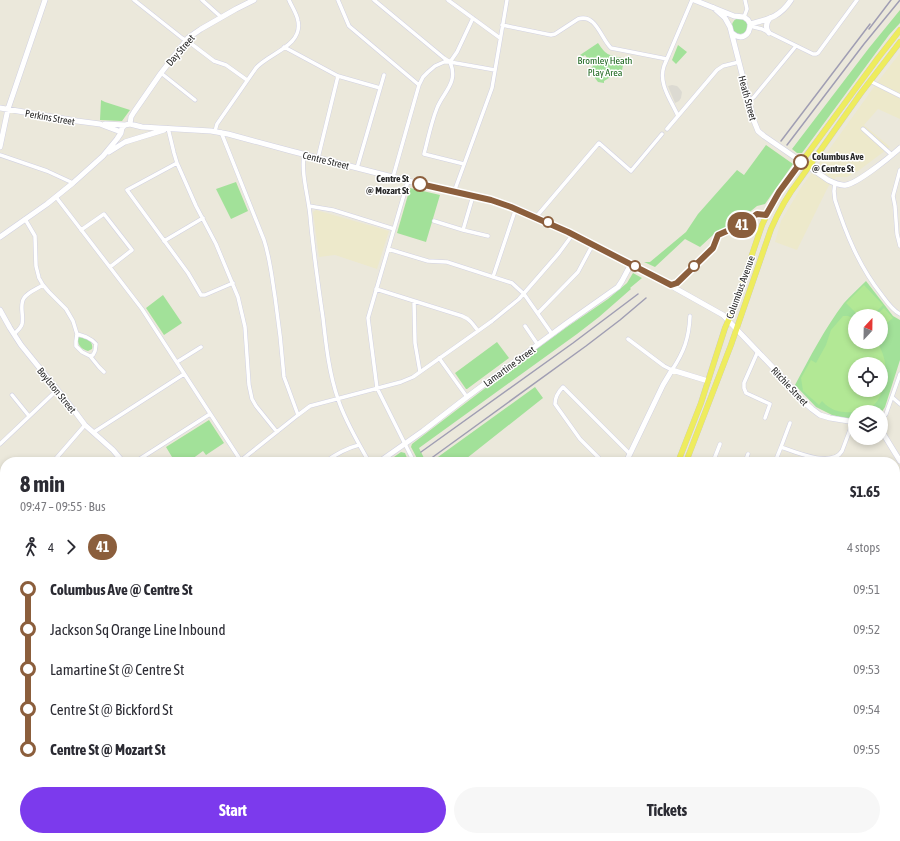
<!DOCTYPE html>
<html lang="en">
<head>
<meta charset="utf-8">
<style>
	:root { --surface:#fff; --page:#f7f7f7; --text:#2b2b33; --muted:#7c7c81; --accent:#7c3aed }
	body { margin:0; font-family:"Asap Condensed",sans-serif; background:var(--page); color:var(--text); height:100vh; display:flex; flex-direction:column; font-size:15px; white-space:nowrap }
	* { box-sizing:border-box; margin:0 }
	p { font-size:13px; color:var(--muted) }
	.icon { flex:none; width:22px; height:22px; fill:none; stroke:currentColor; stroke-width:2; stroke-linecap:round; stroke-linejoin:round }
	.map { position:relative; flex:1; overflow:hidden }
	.side { position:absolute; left:0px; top:457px; width:900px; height:384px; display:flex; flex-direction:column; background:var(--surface); border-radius:16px 16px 0 0; box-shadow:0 2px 6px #0003 }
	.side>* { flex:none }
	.badge { padding:0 8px; border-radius:13px; font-size:14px; line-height:26px }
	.needle { width:26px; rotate:22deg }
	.tools { position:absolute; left:848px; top:309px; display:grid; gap:8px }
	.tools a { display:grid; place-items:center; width:40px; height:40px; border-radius:50%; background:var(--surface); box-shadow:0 2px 6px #0003; font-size:20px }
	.map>.badge { position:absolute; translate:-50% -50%; box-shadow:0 0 0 2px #fff }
	.legs { display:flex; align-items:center; gap:6px; height:44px; padding:0 20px; font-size:13px }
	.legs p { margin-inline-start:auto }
	.summary { display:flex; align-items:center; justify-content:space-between; height:68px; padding:0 20px }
	h1 { font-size:22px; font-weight:700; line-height:30px }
	.primary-button { display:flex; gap:8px; margin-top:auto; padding:8px 20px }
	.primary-button a { flex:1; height:46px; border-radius:24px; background:var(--accent); color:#fff; font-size:16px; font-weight:700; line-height:46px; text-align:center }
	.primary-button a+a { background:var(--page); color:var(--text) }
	ul { padding:0 20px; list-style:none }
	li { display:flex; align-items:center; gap:14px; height:40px; font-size:15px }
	li i { display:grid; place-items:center; width:6px; height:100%; margin:0 5px; background:currentColor }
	li i::after { content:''; width:10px; height:10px; margin:-5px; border:3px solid; border-radius:50%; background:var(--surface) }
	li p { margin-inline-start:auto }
	li:first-child i { background:linear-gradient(#0000 50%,currentColor 0) }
	li:last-child i { background:linear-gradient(currentColor 50%,#0000 0) }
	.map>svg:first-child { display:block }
	.education { fill:#ede9cb }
	.green { fill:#a2e199; fill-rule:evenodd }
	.pitch { fill:#b2e895; fill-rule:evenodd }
	.plaza { fill:#dcdad2 }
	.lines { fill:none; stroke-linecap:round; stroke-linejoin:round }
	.street-casing { stroke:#d1d1e2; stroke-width:4.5 }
	.secondary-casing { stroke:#d1d1e2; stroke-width:6 }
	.primary-casing { stroke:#c7c7c7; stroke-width:6 }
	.street { stroke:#fff; stroke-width:3.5 }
	.secondary { stroke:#fff; stroke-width:5 }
	.primary { stroke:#eeec5e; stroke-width:5.5 }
	.rail { stroke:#a09eb3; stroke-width:1.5 }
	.line-1-casing { stroke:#fff; stroke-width:9 }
	.line-1 { stroke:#8b5e3c; stroke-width:6 }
	.stop-1-dot { fill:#fff; stroke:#8b5e3c; stroke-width:2 }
	.labels { text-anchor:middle; stroke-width:3; stroke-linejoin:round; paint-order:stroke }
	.street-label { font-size:10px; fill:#292929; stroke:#fff }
	.park-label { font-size:10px; fill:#1b651c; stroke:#fff }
	.stop-label { font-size:10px; font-weight:bold; fill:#292929; stroke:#fff; text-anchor:start }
</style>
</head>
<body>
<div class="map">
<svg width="900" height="841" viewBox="0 0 900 841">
	<rect width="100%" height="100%" fill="#ebe8db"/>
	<path class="education" d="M900,53V119L878,109L864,125L890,147L858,171L847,177H836L828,187L797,250L775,242L781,221L802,186L818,165L879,80Z
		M316,210L389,231L377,269L335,255L319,257L313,212Z"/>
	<path class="green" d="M900,10V23L889,35L802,153H797L792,149L869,48Z
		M732 26a8 8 0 1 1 16 0a8 8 0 1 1-16 0Z
		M598,43C606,55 608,55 622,58L621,60L624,61L622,70L604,81V83L598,82L589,70L593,66L585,55L582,57L580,55Z
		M678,45L687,52L676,64L672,60Z
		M101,100L105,102L130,110L122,121L100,120Z
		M766,145L793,164L765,204L757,206L735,224L714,234L700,247L685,239L655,267L644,262H650L686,232L698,214L737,170L744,175Z
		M236,182L248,211L231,219L216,189Z
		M410,188L440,195L426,242L397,233Z
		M633,273L642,278L630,288L631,289L599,317L577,334L419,448L426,462H419L411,447L412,444L530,354L567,327L608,299L627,283Z
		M866,281L893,316L900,320V360L885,407L881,413V412H855V420H853L832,415L816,407L795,385C810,357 825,328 844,303C851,295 859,288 866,281ZM855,316H881V342H855ZM855,364H881V390H855Z
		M163,295L182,323L164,335L146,308Z
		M78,337C86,338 94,341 92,349L88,351C81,349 77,345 78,337Z
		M497,342L509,358L467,389H466L455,373Z
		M535,387L543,398L462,462H431Z
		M209,420L224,443L206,455L203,451L188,462H175L166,447Z
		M401,452L405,453L407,458L401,462H387Z
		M84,836H107L103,841H80Z"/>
	<path class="pitch" d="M864,285L883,305L872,316H859L846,303Z
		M884,308L893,318L881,328V316H875Z
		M843,316H848L855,319V342H877C888,359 889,382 878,400C875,404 872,408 867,410C863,412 859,411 855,412C849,413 835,412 829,407C827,406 824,403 822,401L819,405L803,391L801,378L811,360L816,363L826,345L831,330ZM855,364H881V390H855Z"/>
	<path class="plaza" d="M672,85L677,86L679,88L682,92L681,98L679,101L675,103L668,86Z"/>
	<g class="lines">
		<g class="street-casing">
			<path id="street" d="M134,0L182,38L189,42L214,61L226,65L247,80
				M202,0L221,17
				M338,0L349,26L419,85
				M374,0L444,58L450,62C459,83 443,92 437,108C431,123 428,139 424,154L464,164
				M448,0L500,38
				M744,17L747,9L745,0
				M502,25L551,35L555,34L578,19C596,13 601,39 611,48L667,59
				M750,26L762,29L813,54H816L818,53L857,0
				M284,47L338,76L380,88
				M450,62L457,52L473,18
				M161,73L195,100
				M870,81L900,96
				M749,101L754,97L796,46
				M678,116C671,100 658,84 664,66L692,0
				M168,128L174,153L177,163L196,206L216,244L238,297L245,327L249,385L252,399L256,406L277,432
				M667,129L717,70L723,66L739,62
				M863,129L892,155
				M215,131L217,124L256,68C269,53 303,46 298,21C297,14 292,7 289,0
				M221,132L264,240C270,258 272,278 275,297C279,324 282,351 284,377L287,385L298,415
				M304,154C301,174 308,195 310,215C313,249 318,284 323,318C326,345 329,373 338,399C345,421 358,442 369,462
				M0,155L47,171L73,183
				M318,158L338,76
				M177,163L127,190L188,273L201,295H205L233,283
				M357,168L384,75
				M900,170L893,196L895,206L897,234L900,246
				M393,177L419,85L423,77L428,72L435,66L444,62H450L495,70
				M408,181L368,318L377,388L414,462
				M835,183L834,191L835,200C846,234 859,266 881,294C887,302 892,310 900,314
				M454,192L492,88L507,0
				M56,197L142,309L241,461
				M309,206L333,210L394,229
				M536,217L599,143L631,171L662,134
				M25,219L35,236L36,266L39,278L43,285L49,292L66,309L73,321L77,334L76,341V346L82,352L90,356L99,367L104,372
				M434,221L463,230L473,196
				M81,230L104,214L132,250L110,267
				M463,230L488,236
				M164,241L203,218
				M388,249L428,261L447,262L512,283L524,294L552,334
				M493,277L516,208
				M376,289L462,316C470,319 473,324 478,331
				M414,301L415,343L420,372
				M538,313L578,272L593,244
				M525,326L538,345
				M14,334C17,331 21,328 22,324C24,315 19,305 24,298C28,292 37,289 43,285
				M77,334C84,336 91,338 96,344L95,351L93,355L90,356
				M628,339L664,366L672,370C684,352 689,338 690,316
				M758,351L744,383V388L746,393L770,404L765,418
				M439,358L467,397
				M177,362L201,347
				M12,395L29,416
				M892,397L900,404
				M881,420L886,414L900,374
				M94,432L184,374
				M0,444L57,390
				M781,447L790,423
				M53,462L85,425
				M135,462L210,414
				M239,462L298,415L310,406L401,382L413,377L478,331L492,321L519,299L559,253L573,234
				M325,462C336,454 347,448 359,445
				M603,462L580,439L555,404C555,397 558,392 563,387L630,454
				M713,462L720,444
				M745,462L748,454
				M775,462L781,447C795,452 832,468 842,451L853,422
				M0,516L5,519
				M0,551L5,545
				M0,562L5,567
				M0,623L5,627
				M895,631L900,628
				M0,704L5,697
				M895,790L900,787
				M0,824L5,829
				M11,836L16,841
				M171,836L177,841
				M242,836L247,841
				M301,836L306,841
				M348,836L349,841
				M451,836L453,841
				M637,836L640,841
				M717,836L720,841
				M781,836L786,841
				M821,836L826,841
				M890,836L891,841
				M34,841L39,836
				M185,841L190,836
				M249,841L256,836
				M387,841L395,836"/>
		</g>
		<g class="secondary-casing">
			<path id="secondary" d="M694,0L734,16L744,17L748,20L750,24C750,36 741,41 732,33
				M714,8L725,18L730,27L754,121L758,131L764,136L828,180C834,183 840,186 846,185C858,183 890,157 900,148
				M750,24C769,19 780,17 791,0
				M769,33C765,28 766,23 770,18
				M0,108L77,121L100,124L105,126L121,132
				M105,124L125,125
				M130,124L131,117L134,112L161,73L188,38L201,29L236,9L254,0
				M0,147L8,109L45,0
				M109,152L125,142L164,130
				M0,237L47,204L73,183L103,156L117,139L121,133L122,128L125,125L130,124L142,127L211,131L228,134L291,151L408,181L500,203L516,208L544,220L641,269L723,315L782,377L804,402L812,409L820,415L830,418L855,422
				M0,310L10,328L21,345L76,413L85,425L113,450L123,462
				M881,430L900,461
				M379,462L423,431L467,397L567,323L618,287L622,281L631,264
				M626,462L663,385L672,370L708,381
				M895,598L900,606
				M0,789L5,785
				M108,841L111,836
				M851,841L867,839L882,841"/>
		</g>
		<g class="primary-casing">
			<path id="primary" d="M678,462L701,403L725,328L734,308L762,225L774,200L792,175L878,58L900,30
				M686,462L731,345L771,229C778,213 787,196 798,182L861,93L900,42
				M895,586L900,584
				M553,836L555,841
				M564,836L567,841
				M479,841L487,836"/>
		</g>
		<use href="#street" class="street"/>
		<use href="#secondary" class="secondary"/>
		<use href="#primary" class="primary"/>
		<path class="rail" d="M869,29L891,0
			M781,141L870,24
			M787,145L864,44L900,0
			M421,452L573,343L638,294
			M404,462L407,459
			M426,462L586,346L620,320L646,298
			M61,841L65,836
			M70,841L74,836
			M77,841L82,836"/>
	</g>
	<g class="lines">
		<g class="line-1-casing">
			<path id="line-1" d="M420,184L491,200L511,207L568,232L671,285L677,283L713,248L718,235L727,231L737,228L757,214L766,215L779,192L801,162"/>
		</g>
		<use href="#line-1" class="line-1"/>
	</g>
	<g class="stop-1-dot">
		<circle cx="801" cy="162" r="7"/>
		<circle cx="420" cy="184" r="7"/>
		<circle cx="548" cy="222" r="5"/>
		<circle cx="635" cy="266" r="5"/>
		<circle cx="694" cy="266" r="5"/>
	</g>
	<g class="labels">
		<g class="street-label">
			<text transform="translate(180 50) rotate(-49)" y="4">Day Street</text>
			<text transform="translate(748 98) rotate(75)" y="4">Heath Street</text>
			<text transform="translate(50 117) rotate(10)" y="4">Perkins Street</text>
			<text transform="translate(326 160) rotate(14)" y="4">Centre Street</text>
			<text transform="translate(740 287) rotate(-70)" y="4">Columbus Avenue</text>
			<text transform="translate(509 366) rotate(-36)" y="4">Lamartine Street</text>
			<text transform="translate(790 386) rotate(47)" y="4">Ritchie Street</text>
			<text transform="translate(57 390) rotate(51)" y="4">Boylston Street</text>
		</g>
		<g class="park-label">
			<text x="605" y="64">Bromley Heath<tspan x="605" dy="12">Play Area</tspan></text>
		</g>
		<g class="stop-label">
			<text x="812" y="160">Columbus Ave<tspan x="812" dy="12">@ Centre St</tspan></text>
			<text x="409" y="182" text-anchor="end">Centre St<tspan x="409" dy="12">@ Mozart St</tspan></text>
		</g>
	</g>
</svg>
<div class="tools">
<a><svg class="needle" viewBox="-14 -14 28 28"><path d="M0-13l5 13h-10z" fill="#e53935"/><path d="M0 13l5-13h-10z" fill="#7c7c81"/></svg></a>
<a><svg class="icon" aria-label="locate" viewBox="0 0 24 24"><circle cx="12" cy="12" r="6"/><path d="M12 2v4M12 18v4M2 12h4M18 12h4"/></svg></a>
<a><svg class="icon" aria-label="layers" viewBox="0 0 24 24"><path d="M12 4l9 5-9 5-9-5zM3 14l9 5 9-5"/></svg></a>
</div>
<b class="badge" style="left:742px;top:225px;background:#8b5e3c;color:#fff">41</b>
<section class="side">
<div class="summary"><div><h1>8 min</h1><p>09:47 – 09:55 · Bus</p></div><b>$1.65</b></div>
<div class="legs"><svg class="icon" aria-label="walk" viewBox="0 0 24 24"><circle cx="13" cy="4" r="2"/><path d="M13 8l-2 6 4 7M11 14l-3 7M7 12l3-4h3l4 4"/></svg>4<svg class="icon" aria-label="forward" viewBox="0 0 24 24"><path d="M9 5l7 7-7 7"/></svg><b class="badge" style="background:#8b5e3c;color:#fff">41</b><p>4 stops</p></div>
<ul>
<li><i style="color:#8b5e3c"></i><b>Columbus Ave @ Centre St</b><p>09:51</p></li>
<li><i style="color:#8b5e3c"></i><span>Jackson Sq Orange Line Inbound</span><p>09:52</p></li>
<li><i style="color:#8b5e3c"></i><span>Lamartine St @ Centre St</span><p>09:53</p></li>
<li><i style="color:#8b5e3c"></i><span>Centre St @ Bickford St</span><p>09:54</p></li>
<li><i style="color:#8b5e3c"></i><b>Centre St @ Mozart St</b><p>09:55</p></li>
</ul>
<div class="primary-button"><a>Start</a><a>Tickets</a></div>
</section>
</div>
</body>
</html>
